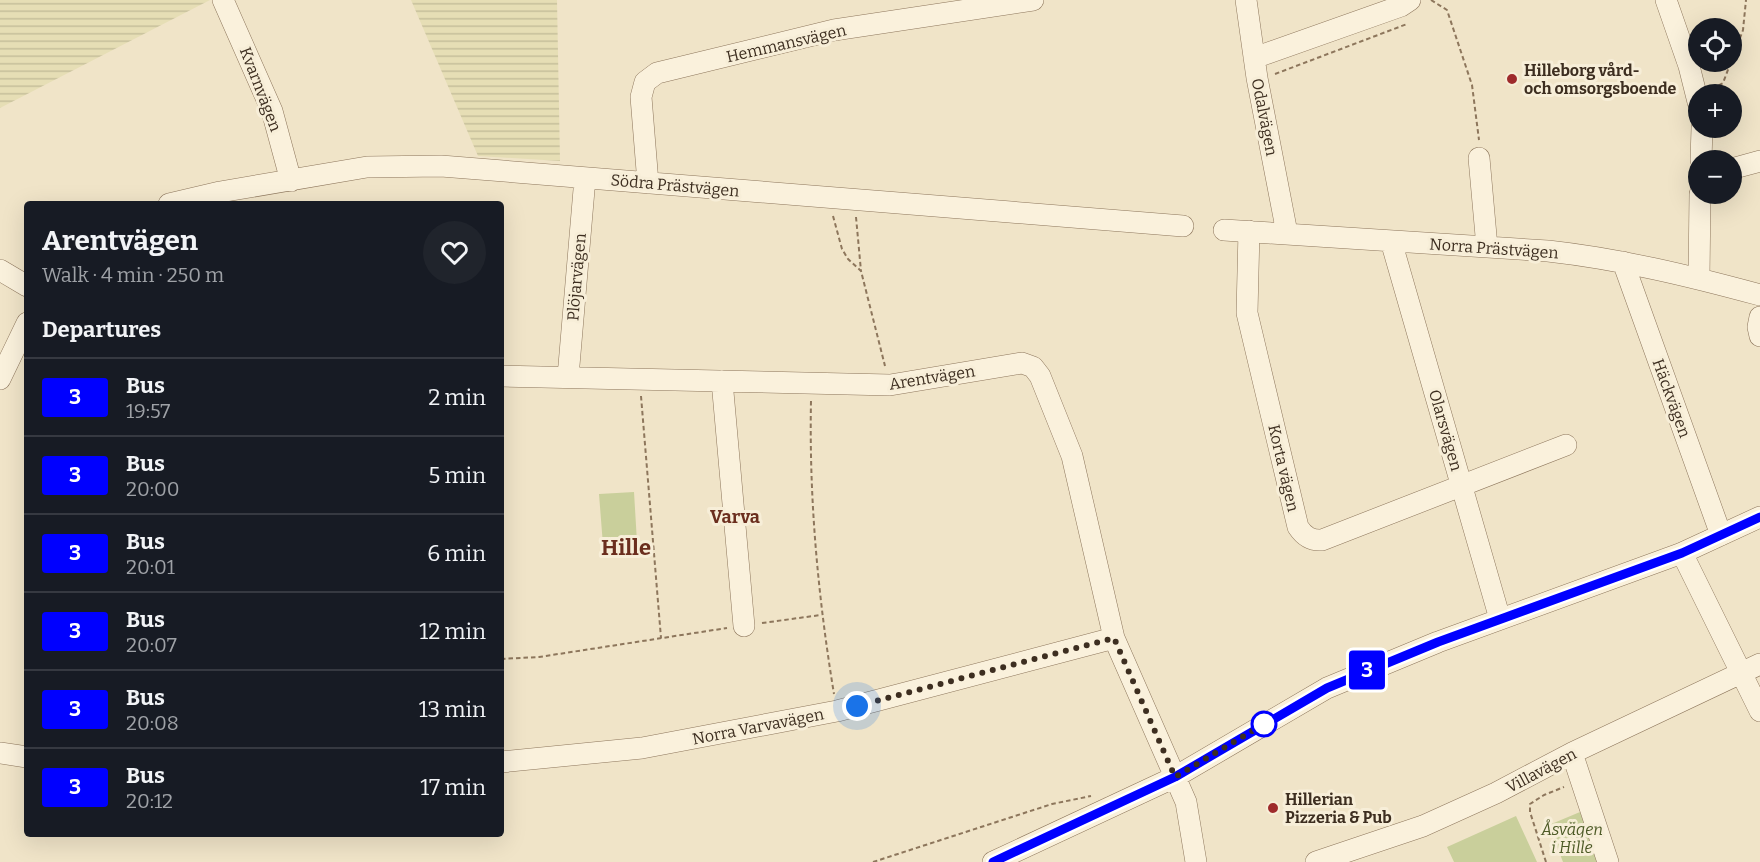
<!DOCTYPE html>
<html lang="en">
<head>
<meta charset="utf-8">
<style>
	:root { --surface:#171b24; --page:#20242c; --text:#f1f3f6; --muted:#9ea1a6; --line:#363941 }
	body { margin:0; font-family:Bitter,serif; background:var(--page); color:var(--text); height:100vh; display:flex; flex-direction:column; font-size:22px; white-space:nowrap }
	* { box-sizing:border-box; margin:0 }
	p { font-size:20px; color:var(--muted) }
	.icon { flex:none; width:33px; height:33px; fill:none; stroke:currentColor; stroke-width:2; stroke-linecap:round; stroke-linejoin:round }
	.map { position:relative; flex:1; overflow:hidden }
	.drawer { position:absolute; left:24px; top:201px; width:480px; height:636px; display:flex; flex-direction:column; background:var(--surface); border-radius:6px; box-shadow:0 6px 24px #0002 }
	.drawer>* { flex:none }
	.badge { padding:0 12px; border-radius:4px; font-size:21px; line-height:39px }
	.buttons { position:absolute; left:1688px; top:18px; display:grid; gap:12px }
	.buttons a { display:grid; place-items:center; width:54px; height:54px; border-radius:50%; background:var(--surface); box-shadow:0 6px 24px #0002; font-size:30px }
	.you { position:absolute; width:30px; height:30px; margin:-15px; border:4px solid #fff; border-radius:50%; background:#1a73e8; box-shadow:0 0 0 9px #1a73e833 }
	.map>.badge { position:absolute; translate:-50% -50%; box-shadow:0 0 0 3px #fff }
	h2 { padding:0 18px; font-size:22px; line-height:54px }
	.round { display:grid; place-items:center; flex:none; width:63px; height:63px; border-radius:32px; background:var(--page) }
	.summary { display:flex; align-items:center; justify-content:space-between; height:102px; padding:0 18px }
	h1 { font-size:28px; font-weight:700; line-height:45px }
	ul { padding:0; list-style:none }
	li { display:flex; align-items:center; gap:18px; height:78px; padding:0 18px; border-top:2px solid var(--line) }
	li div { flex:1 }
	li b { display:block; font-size:22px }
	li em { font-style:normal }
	li .badge { min-width:66px; font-weight:700; text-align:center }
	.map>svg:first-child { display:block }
	.farmland { fill:url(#farmland-rules) }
	.green { fill:#c9cf9b }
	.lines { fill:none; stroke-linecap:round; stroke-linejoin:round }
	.minor-casing { stroke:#8d765c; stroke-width:22 }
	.path { stroke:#8d765c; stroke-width:2; stroke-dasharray:4.5 3; stroke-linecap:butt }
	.minor { stroke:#faf1dc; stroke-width:21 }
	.line-casing { stroke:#fff; stroke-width:14 }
	.line { stroke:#00f; stroke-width:9 }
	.walk { stroke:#3d2e20; stroke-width:6; stroke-dasharray:0 10.8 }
	.poi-dot { fill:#9e2a2b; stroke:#f7eed8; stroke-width:2 }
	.stop-dot { fill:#fff; stroke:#00f; stroke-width:3 }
	.labels { text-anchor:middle; stroke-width:6; stroke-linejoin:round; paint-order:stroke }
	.street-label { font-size:16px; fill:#3d2e20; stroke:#f7eed8 }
	.poi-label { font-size:16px; font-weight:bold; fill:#3d2e20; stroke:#f7eed8; text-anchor:start }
	.park-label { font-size:16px; font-style:italic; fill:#4d5a26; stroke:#f7eed8 }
	.neighbourhood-label { font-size:18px; font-weight:bold; fill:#6b2e1e; stroke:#f7eed8 }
	.district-label { font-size:22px; font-weight:bold; fill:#6b2e1e; stroke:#f7eed8 }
</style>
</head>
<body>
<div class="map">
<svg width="1760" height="862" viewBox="0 0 1760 862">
	<defs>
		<pattern id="farmland-rules" width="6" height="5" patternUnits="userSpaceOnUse" patternTransform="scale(1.5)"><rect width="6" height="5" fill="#e6deb5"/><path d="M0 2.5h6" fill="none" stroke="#c6bf9b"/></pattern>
	</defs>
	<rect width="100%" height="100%" fill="#f0e4c8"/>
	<path class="farmland" d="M0,0H210L0,108Z
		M411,0H557L560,161L478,156Z"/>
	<path class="green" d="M634,492L637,542L603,545L599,494Z
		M1580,812L1599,862H1563L1549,825Z
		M1516,816L1537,862H1454L1447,847Z"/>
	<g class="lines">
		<g class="minor-casing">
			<path id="minor" d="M223,0L272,111L291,181
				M1246,0L1257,78L1287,233
				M1666,0L1689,66L1698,102
				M1254,58L1401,6L1410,0
				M1479,158L1487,247
				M1701,160L1702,128
				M1731,169L1760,161
				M648,183L641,97L645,82L657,73L834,30L1033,0
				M169,204L220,192L367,167L441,166L1183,226
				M1224,230L1548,251C1620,259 1690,276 1760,295
				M1249,231L1247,313L1298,527C1304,536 1311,541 1322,540L1566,445
				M1391,241L1500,619
				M1623,262L1721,535
				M0,270L27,286
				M1699,278L1700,194
				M1760,317L1758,327L1760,336
				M501,376L890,385L1022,363L1033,367L1040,376L1072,456L1114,638L1186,802L1196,862
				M568,377L585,178
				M0,379L27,323
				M722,381L744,626
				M1682,553L1760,711
				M0,753L27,757
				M1572,753L1608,862
				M501,762L642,748L837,711L1114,638
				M993,862L1175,777L1327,688L1438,642L1682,553L1760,517
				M1316,862L1423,826L1496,793L1572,753L1760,664"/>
		</g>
		<path class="path" d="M1431,0L1447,10L1472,85L1479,140
			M1275,74L1407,24
			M1712,89L1723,83L1743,30L1746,0
			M833,216L842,249L848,259L861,271L885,366
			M856,217L861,271
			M641,396L661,638
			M811,401C809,499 818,597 834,694
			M762,623L821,615
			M501,659L539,657L727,628
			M873,862L1052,804L1091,796
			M1546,862L1530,812V804L1544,795L1564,787"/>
		<use href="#minor" class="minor"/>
	</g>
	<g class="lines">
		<g class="line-casing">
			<path id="line" d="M993,862L1175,777L1327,688L1438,642L1682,553L1760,517"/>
		</g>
		<use href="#line" class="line"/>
		<path class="walk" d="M857,706L1114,638L1175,777L1264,724"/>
	</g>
	<g class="poi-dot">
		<circle cx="1512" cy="79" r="6"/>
		<circle cx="1273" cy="808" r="6"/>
	</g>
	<circle class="stop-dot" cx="1264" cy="724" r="12"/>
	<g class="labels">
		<g class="street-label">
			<text transform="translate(786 43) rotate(-13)" y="6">Hemmansvägen</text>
			<text transform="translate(261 89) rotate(69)" y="6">Kvarnvägen</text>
			<text transform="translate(1265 117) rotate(79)" y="6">Odalvägen</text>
			<text transform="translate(675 185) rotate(5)" y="6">Södra Prästvägen</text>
			<text transform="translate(1494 248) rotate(4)" y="6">Norra Prästvägen</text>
			<text transform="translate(576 277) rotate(-85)" y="6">Plöjarvägen</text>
			<text transform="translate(932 377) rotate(-9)" y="6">Arentvägen</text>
			<text transform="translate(1672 398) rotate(70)" y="6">Häckvägen</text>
			<text transform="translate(1446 430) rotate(74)" y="6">Olarsvägen</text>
			<text transform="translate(1284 468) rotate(77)" y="6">Korta vägen</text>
			<text transform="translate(758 726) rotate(-11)" y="6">Norra Varvavägen</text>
			<text transform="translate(1541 770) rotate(-28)" y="6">Villavägen</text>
		</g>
		<g class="poi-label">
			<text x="1524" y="76">Hilleborg vård-<tspan x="1524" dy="18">och omsorgsboende</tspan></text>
			<text x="1285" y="805">Hillerian<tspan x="1285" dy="18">Pizzeria &amp; Pub</tspan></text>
		</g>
		<g class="park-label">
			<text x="1572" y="835">Åsvägen<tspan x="1572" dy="18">i Hille</tspan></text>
		</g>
		<g class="neighbourhood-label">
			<text x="735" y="523">Varva</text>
		</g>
		<g class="district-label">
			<text x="626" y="555">Hille</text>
		</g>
	</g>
</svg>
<div class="buttons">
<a><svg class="icon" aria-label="locate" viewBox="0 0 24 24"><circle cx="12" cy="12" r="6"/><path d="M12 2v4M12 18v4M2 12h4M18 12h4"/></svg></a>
<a>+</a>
<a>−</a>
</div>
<div class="you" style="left:857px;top:706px"></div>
<b class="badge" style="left:1367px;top:670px;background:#00f;color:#fff">3</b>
<section class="drawer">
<div class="summary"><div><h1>Arentvägen</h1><p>Walk · 4 min · 250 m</p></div><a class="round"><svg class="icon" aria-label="heart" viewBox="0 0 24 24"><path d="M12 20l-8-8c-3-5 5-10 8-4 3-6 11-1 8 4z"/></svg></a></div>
<h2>Departures</h2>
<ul>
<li><span class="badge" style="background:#00f;color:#fff">3</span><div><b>Bus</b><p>19:57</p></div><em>2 min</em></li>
<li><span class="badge" style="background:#00f;color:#fff">3</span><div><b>Bus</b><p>20:00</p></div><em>5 min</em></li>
<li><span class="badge" style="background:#00f;color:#fff">3</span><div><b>Bus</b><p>20:01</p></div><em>6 min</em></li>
<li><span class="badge" style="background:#00f;color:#fff">3</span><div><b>Bus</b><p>20:07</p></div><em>12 min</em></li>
<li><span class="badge" style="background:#00f;color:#fff">3</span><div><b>Bus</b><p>20:08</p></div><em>13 min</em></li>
<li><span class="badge" style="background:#00f;color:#fff">3</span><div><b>Bus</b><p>20:12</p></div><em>17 min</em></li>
</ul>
</section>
</div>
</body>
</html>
